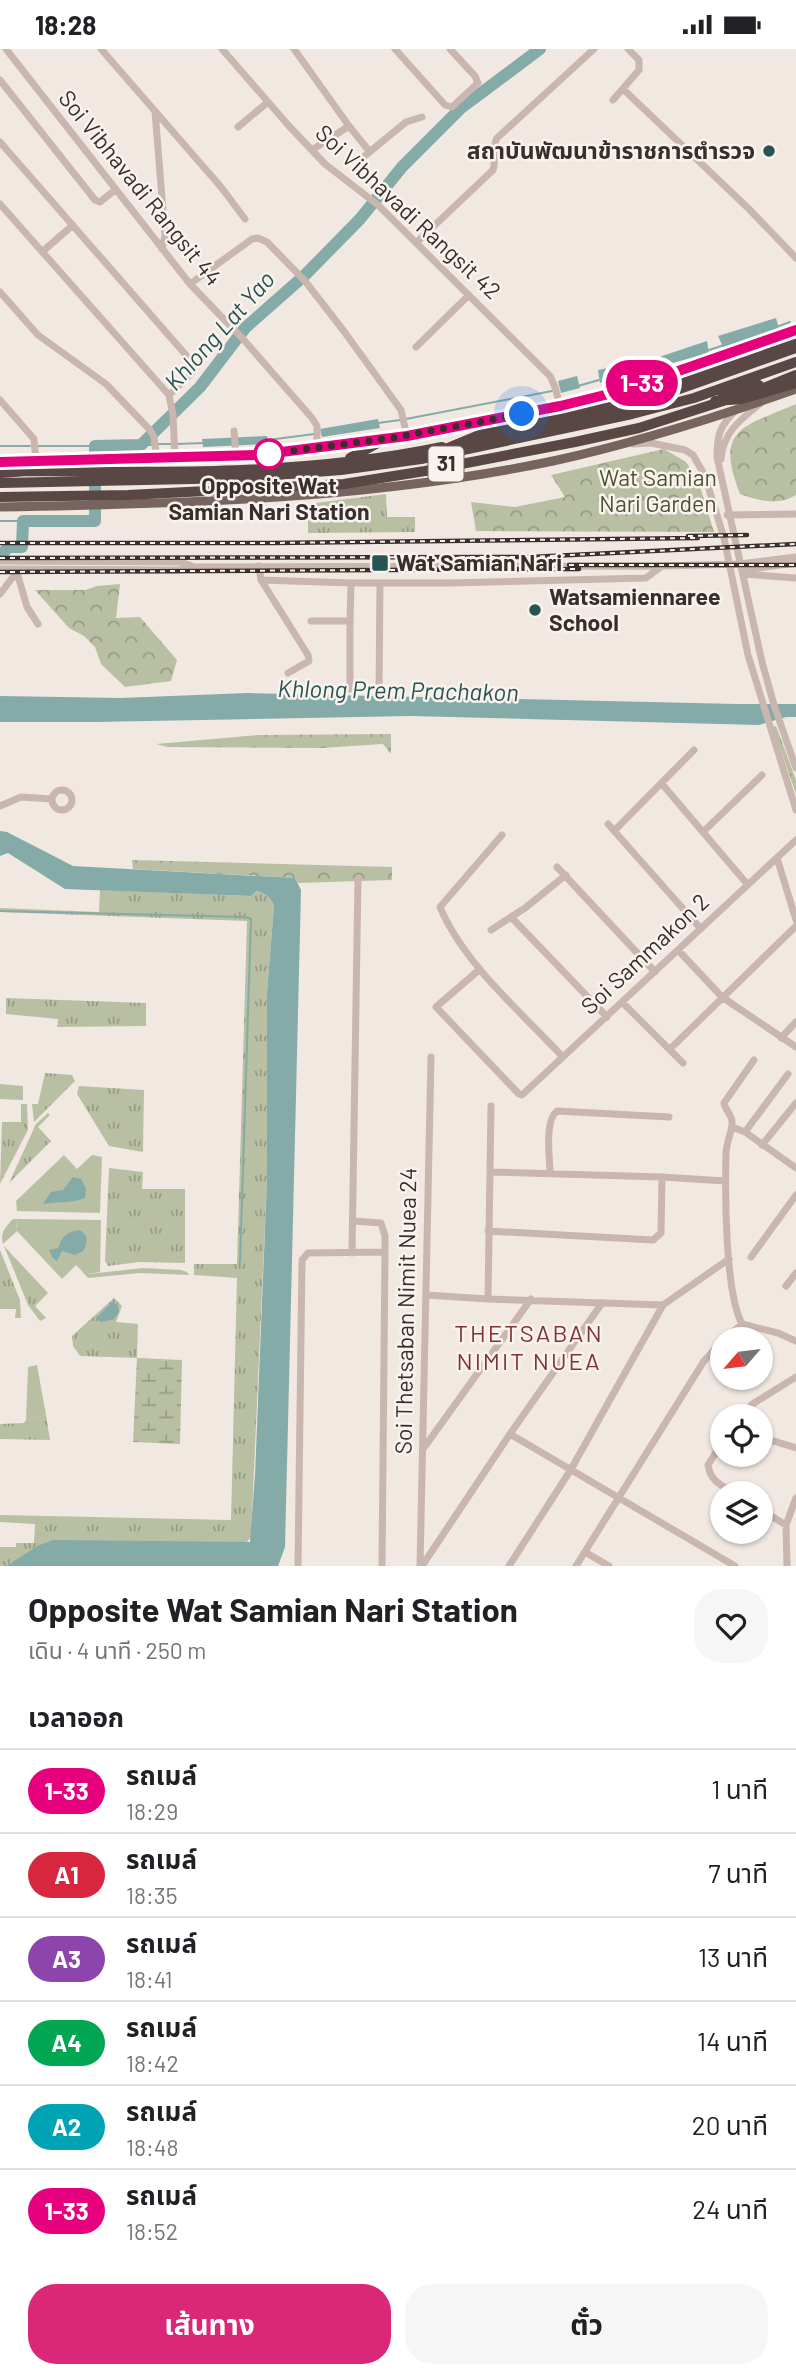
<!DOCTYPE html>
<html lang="th">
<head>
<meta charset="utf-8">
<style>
	:root { --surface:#fff; --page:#f6f6f6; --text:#202124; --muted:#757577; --line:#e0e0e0; --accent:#db2777 }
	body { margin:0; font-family:Barlow,"Noto Sans Thai",sans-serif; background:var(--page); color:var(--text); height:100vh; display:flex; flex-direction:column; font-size:26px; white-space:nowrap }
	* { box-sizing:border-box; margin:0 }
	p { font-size:23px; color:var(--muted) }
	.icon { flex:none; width:38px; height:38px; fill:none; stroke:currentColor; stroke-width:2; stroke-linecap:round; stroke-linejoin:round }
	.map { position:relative; height:1517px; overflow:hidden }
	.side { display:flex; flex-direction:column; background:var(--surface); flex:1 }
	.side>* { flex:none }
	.badge { padding:0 14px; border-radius:23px; font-size:24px; line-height:46px }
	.needle { width:46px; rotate:242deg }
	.fabs { position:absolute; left:710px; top:1278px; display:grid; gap:14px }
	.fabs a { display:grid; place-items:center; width:63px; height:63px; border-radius:50%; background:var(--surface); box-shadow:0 2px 5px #0004; font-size:35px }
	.you { position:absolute; width:35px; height:35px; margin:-18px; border:5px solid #fff; border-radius:50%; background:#1a73e8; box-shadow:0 0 0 10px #1a73e833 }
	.map>.badge { position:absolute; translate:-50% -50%; box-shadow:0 0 0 4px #fff }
	h2 { padding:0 28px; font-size:26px; line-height:63px }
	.round { display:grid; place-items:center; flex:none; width:74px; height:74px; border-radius:28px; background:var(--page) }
	.overview { display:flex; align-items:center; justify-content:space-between; height:119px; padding:0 28px }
	h1 { font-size:33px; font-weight:700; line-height:52px }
	.action { display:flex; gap:14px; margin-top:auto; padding:14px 28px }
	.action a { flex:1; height:80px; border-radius:28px; background:var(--accent); color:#fff; font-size:28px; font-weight:700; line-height:80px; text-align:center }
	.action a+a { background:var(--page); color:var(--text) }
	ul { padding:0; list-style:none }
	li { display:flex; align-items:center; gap:21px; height:84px; padding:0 28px; border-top:2px solid var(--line) }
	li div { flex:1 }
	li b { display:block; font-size:26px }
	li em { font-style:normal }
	li .badge { min-width:77px; font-weight:700; text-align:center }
	.status { display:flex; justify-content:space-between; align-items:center; height:49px; padding:0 35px; background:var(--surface); direction:ltr }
	.status svg { height:19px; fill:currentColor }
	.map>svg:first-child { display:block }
	.grass { fill:url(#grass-tufts) }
	.forest { fill:url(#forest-crowns) }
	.wetland { fill:url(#wetland-marsh) }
	.garden { fill:#b9bfa3 }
	.water { fill:#84aba7 }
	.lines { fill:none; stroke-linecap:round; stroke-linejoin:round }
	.stream { stroke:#84aba7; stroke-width:2 }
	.river { stroke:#84aba7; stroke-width:12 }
	.minor { stroke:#c8b6af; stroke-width:7 }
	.major { stroke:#78645f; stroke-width:9 }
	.highway { stroke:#584744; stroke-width:10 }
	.rail-casing { stroke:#382e2c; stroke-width:4.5 }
	.rail { stroke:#f9f2ee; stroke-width:2; stroke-dasharray:5; stroke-linecap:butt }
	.highway-bridge { stroke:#584744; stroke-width:10 }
	.line-casing { stroke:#fff; stroke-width:16 }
	.line { stroke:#e6007e; stroke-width:10 }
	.walk { stroke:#382e2c; stroke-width:7; stroke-dasharray:0 12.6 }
	.poi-dot { fill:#265551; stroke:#f9f2ee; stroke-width:2.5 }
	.stop-dot { fill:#fff; stroke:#e6007e; stroke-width:3.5 }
	.labels { text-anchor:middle; stroke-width:5; stroke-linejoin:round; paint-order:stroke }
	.shield { fill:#f9f2ee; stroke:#726966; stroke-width:2 }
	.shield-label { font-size:21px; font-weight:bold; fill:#382e2c }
	.poi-label { font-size:23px; font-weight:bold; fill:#382e2c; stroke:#f9f2ee; text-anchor:start }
	.street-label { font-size:23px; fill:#382e2c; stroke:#f9f2ee }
	.park-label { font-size:23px; fill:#4c5332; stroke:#f9f2ee }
	.stop-label { font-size:23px; font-weight:bold; fill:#382e2c; stroke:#f9f2ee }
	.water-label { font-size:24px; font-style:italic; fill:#265551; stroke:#f9f2ee }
	.neighbourhood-label { font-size:24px; letter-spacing:2px; fill:#7e352e; stroke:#f9f2ee }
</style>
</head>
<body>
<div class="status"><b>18:28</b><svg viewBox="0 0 49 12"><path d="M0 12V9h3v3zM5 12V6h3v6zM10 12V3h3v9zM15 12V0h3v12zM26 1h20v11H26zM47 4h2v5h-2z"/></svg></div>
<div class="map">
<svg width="796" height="1517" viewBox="0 0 796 1517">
	<defs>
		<pattern id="grass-tufts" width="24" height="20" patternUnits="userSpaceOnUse" patternTransform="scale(1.75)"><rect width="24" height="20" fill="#b9bfa3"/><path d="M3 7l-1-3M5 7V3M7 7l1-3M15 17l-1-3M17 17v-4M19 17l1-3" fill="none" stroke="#979c85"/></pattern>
		<pattern id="forest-crowns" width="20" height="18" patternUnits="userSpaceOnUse" patternTransform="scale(1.75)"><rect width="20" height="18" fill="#b9bfa3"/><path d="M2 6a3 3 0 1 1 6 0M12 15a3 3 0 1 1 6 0" fill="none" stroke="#979c85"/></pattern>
		<pattern id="wetland-marsh" width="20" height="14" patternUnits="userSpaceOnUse" patternTransform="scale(1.75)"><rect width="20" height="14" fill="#b9bfa3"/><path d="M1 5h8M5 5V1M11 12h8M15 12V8" fill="none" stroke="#979c85"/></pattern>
	</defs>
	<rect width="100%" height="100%" fill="#f1e8e2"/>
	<path class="grass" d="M386,445L387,468H415V483L308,484V455Z
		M776,677L796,731V745L773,678Z
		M100,841L251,847L255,842C266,844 271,847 274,857L267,943V1131L251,1488L246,1494L37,1497L6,1517H0V1498H16V1494H34L35,1475L0,1473V1466L231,1471L237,1229L194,1226V1215H237L247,872L0,863V859L99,863Z
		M6,949L146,954V977L57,978L58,970L6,965Z
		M45,1024L72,1026L75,1032L34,1073L32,1055H38Z
		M0,1035L23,1037V1051L0,1050Z
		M79,1037L144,1041L143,1103L109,1097L77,1045Z
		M21,1055H27L28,1081L0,1135L2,1073H21Z
		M48,1064L50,1066L38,1078L51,1092L9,1134L36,1075Z
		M109,1119L143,1123L142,1140H185V1214L139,1213L108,1217L105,1212Z
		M13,1170H16L17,1182L3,1195C0,1183 5,1179 13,1170Z
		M4,1197L48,1244L35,1257L46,1269L40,1272L28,1256Z
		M0,1201L20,1251L21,1269H15L16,1260H0Z
		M82,1218L88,1225L143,1219L181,1221L187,1223L189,1226L140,1224L88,1229L80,1220Z
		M114,1249L122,1257L116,1273L138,1275L137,1309L80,1307L73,1297L72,1287Z
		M46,1366L50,1391L0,1390V1375L24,1374L26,1371Z"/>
	<path class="forest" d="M796,355V446C778,457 760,452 740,445C714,379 743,378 796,355Z
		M664,400L686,413L698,431L714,483L476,482L471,453L515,458L565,448L551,426Z
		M120,535L116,569L140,568L177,611L171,632L125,638L101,615L95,598L84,587L69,579L35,541H85L97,537Z
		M391,685V705L383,695L321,699L168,698L156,695L258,686Z
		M132,811L392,818V831L298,834L295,829L133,820Z"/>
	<path class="wetland" d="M137,1309L182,1311L180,1395L133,1393Z"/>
	<path class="garden" d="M64,1106L77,1120L92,1106L102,1108L100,1164L17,1162L16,1152Z
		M16,1170L101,1171L100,1223L87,1225L82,1219L80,1220L76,1216L62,1230L17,1182Z
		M37,1316L46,1366L26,1371L28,1318Z"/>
	<path class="water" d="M776,269L779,280L724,300L718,287Z
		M707,292L709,304L600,334L598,321L656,309Z
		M577,327L580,339L561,344L558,332Z
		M378,370L380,379L322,388L320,380Z
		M267,387L268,395L203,398L202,390Z
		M247,644L737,655H796V668H786L759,676L410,667L95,673H0V647L121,649Z
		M0,782L7,783L73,817L295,829L301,841L285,1498L278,1517H6L37,1497L53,1491L250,1493L255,1426L267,1131V943L274,857C271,848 266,844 256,842L251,847L65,840L8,804L0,807Z
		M73,1128L81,1130L86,1140L85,1149C72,1155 57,1152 43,1155L51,1143L63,1141Z
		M79,1181C89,1185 88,1194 83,1202L75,1206L62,1202L57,1212L52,1208L49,1201L58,1199C62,1187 67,1183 79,1181Z
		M112,1253L118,1256L119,1263L114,1270L102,1273L97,1271L96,1269Z"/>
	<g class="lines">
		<path class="stream" d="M779,277L790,273
			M709,301L724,296
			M578,337L599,331
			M406,370L552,342
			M378,374L400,371
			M268,391L314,385
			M159,395H171
			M177,395L203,394
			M141,396H154
			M0,397H30
			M36,397H95
			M0,472H23
			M0,862L245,868L251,870L240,1213"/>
		<path class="river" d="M0,508L8,498H22L23,472H95V397L141,396L200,338L245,279L305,226L360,170L402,118L461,59L540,0"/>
		<path class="minor" d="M6,0L190,235L243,290L312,369L317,377V399
			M101,0L221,138L245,170
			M222,0L289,77L325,115L378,156L550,327L555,338L560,357
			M294,0L349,77L312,101
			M395,0L445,56L452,58L478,34L475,27L450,0
			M0,31L95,151L100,153L115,141
			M623,40L749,160L796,209
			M613,51L639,21V11L628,0
			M155,62L165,187L162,200
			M349,77L369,102
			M238,78L268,53
			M0,93L192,313L194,317L192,324L169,346
			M361,110L406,73L422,68
			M0,155L169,346L173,366L175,410
			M417,193L493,121C497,110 491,100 497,89L594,0
			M42,203L73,176
			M190,235L252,190L258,189L267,193L305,232L343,281L401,361L407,387
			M0,243L38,286L106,335L150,381L154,388L157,410
			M416,298L469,246
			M0,351L34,390L36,413
			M736,361C720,377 717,385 717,408L762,613L774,656L796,719
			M234,382L236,408
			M633,395L651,394L685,401L693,406L705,427L724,489L748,606L796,761
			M721,410C723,383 741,370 761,354
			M727,466L796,465
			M0,512L180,513L192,517
			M259,517L261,531L308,606L309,612L288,624
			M0,520L178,521L192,518L663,517L740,515L796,508
			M16,520L27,558L38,575
			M742,521L796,514
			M743,525L796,529
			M261,531L351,534L350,572H311
			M351,534H451L646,529L662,517
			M0,545L16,524
			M350,640V572
			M379,642L380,534
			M662,735L748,836
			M52 751a10 10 0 1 1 20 0a10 10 0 1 1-20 0Z
			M0,757L21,748L52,750
			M608,775L701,880
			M615,781L694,701
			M704,782L762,726
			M502,786L440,858C464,915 521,963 563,1008
			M777,809L796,871
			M557,818L655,923
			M511,868L607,968
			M491,881L525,859L566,826
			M678,901L722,948L796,998
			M480,920L436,958L519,1045L522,1046L796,791
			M622,953L683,1014
			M781,989L796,973
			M670,1000L796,877
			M754,1011L724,1054C725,1061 732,1066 732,1073C733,1080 726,1094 726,1105C725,1144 725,1243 742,1275L778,1284L796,1292
			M732,1078L745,1083L796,1119
			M745,1083L788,1025
			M762,1096L796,1054
			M490,1123L662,1128L725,1132
			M550,1124C550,1109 544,1072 557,1062L669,1068
			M353,1172L381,1174L385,1187V1203
			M488,1182L653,1191L661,1184L662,1128
			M352,1204L358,829
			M751,1208L796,1146
			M786,1237L796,1224
			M426,1246L488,1250L663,1256L729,1210
			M488,1250L491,1057
			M725,1290L742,1275
			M739,1367L754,1354L796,1328
			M510,1385L735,1517
			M761,1388L796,1399
			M723,1392L708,1416C710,1432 721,1436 734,1444
			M423,1400L531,1250
			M761,1461L786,1476
			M585,1503L609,1517
			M298,1517L302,1211L308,1204L385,1203L382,1517
			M420,1517L431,1008
			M422,1517L510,1385L602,1254
			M509,1517L570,1422L663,1256
			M576,1517L704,1312L723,1291
			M787,1517L786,1476L796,1449"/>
		<path class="major" d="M0,413L258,406L407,387L560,357L621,342L796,281
			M0,458C185,455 371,450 553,412C635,394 717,368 796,340"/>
		<path class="highway" d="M754,343L796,326
			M721,350L759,336
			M474,391L631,357L796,299
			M350,409L385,390
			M0,424L28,422C165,424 308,426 442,398
			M0,434L239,429L341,421L421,410L632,365L694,349L796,313
			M0,448L128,446L344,435L425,422L575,393L639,379L723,352"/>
		<g class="rail-casing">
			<path id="rail" d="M688,487L747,486
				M0,494H272L698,489
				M0,509L531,508L796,495
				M569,516H796
				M0,523L579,520"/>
		</g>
		<use href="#rail" class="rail"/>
		<path class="highway-bridge" d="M715,352L742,350L796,334
			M421,410L491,381L566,364L689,329L796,290"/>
	</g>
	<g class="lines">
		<g class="line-casing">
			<path id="line" d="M0,413L258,406L407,387L560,357L621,342L796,281"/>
		</g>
		<use href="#line" class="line"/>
		<path class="walk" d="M269,405L392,389L522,365"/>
	</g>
	<g class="poi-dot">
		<circle cx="769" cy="102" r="7"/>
		<rect x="371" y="505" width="18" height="18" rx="3.5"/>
		<circle cx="535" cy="561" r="7"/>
	</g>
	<circle class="stop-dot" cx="269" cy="405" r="14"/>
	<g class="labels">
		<rect class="shield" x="428.5" y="397.5" width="35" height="35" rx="5"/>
		<g class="shield-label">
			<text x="446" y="422">31</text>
		</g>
		<g class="poi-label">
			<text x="755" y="110" text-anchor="end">สถาบันพัฒนาข้าราชการตำรวจ</text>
			<text x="396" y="522">Wat Samian Nari</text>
			<text x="549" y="556">Watsamiennaree<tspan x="549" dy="26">School</tspan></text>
		</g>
		<g class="street-label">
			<text transform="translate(140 139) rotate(51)" y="8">Soi Vibhavadi Rangsit 44</text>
			<text transform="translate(408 163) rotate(43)" y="8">Soi Vibhavadi Rangsit 42</text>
			<text transform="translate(645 905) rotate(-43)" y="8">Soi Sammakon 2</text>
			<text transform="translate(406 1262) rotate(-89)" y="8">Soi Thetsaban Nimit Nuea 24</text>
		</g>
		<g class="park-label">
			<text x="658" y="437">Wat Samian<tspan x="658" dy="26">Nari Garden</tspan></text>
		</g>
		<g class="stop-label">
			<text x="269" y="445">Opposite Wat<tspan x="269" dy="26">Samian Nari Station</tspan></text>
		</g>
		<g class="water-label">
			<text transform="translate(220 282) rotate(-48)" y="8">Khlong Lat Yao</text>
			<text transform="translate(398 642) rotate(1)" y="8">Khlong Prem Prachakon</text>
		</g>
		<g class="neighbourhood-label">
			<text x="529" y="1293">THETSABAN<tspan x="529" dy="28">NIMIT NUEA</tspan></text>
		</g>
	</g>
</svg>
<div class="fabs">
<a><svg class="needle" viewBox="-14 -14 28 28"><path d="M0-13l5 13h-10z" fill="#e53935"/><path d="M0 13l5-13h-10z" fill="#757577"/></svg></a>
<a><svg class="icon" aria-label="locate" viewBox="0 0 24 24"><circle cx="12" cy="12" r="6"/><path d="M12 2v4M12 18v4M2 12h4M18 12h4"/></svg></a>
<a><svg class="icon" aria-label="layers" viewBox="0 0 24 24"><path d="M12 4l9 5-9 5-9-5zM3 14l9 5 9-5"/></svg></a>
</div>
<div class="you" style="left:522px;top:365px"></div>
<b class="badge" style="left:642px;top:334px;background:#e6007e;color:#fff">1-33</b>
</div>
<section class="side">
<div class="overview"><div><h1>Opposite Wat Samian Nari Station</h1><p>เดิน · 4 นาที · 250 m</p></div><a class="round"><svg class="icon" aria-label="heart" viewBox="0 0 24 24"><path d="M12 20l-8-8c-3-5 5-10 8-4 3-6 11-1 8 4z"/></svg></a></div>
<h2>เวลาออก</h2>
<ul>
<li><span class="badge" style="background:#e6007e;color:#fff">1-33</span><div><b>รถเมล์</b><p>18:29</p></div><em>1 นาที</em></li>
<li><span class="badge" style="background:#d7263d;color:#fff">A1</span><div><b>รถเมล์</b><p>18:35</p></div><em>7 นาที</em></li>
<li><span class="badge" style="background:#8e44ad;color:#fff">A3</span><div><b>รถเมล์</b><p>18:41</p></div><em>13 นาที</em></li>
<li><span class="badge" style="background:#00a651;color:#fff">A4</span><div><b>รถเมล์</b><p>18:42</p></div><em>14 นาที</em></li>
<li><span class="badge" style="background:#00a3b4;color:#fff">A2</span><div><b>รถเมล์</b><p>18:48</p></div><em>20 นาที</em></li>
<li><span class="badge" style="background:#e6007e;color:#fff">1-33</span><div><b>รถเมล์</b><p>18:52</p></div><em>24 นาที</em></li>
</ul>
<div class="action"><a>เส้นทาง</a><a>ตั๋ว</a></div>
</section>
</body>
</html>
